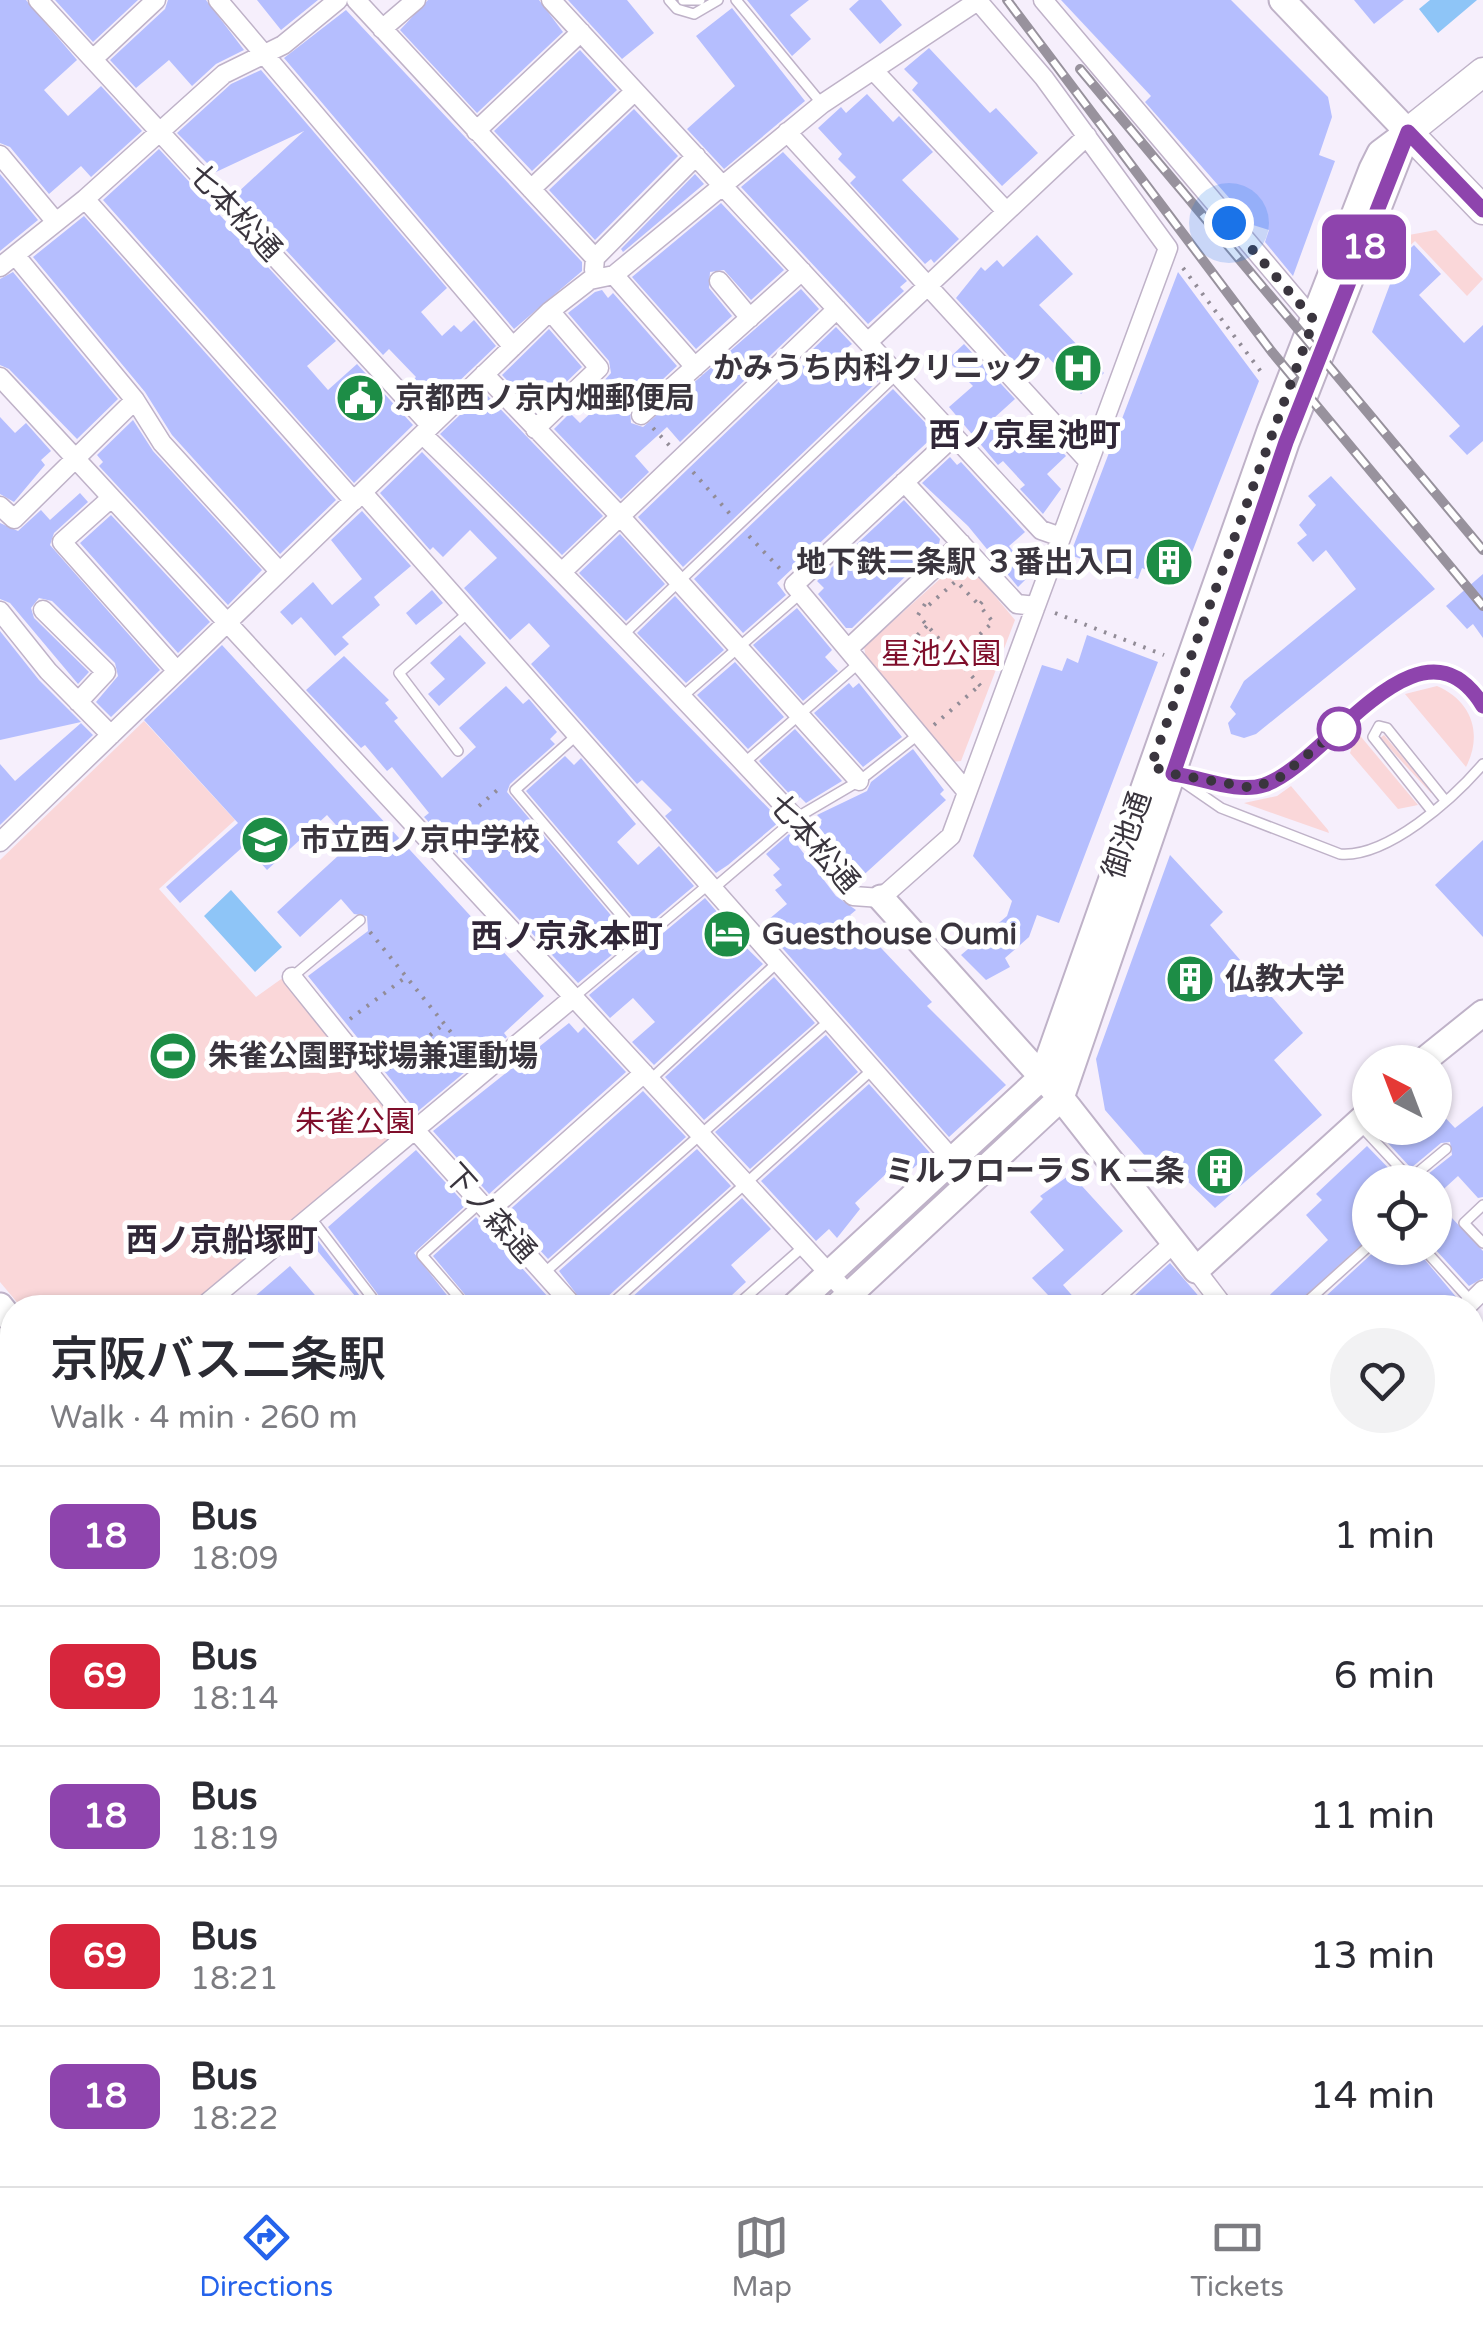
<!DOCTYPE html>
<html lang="en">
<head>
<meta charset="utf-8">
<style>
	:root { --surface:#fff; --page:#f2f2f3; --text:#2b2b33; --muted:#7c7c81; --line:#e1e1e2; --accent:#2563eb }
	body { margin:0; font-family:"Varela Round","Noto Sans JP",sans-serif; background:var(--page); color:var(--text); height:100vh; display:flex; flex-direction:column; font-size:38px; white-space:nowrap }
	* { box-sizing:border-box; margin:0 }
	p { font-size:32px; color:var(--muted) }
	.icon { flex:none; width:55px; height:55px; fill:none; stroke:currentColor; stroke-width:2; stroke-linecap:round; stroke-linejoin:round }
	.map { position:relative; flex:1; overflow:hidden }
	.panel { position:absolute; left:0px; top:1295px; width:1485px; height:892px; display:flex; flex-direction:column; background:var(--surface); border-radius:40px 40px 0 0; box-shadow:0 2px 8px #0004 }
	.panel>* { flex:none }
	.badge { padding:0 20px; border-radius:15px; font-size:35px; line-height:65px }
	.needle { width:65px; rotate:318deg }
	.controls { position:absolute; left:1352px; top:1045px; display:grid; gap:20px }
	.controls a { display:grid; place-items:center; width:100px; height:100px; border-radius:50%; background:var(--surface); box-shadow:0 2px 8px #0004; font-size:50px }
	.you { position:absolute; width:50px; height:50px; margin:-25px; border:8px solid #fff; border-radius:50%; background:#1a73e8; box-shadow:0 0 0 15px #1a73e833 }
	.map>.badge { position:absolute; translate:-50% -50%; box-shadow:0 0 0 5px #fff }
	.round { display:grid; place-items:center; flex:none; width:105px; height:105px; border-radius:52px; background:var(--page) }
	.overview { display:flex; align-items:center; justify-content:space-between; height:170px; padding:0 50px }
	h1 { font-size:48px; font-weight:600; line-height:75px }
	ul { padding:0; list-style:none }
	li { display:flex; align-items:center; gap:30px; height:140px; padding:0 50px; border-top:2px solid var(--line) }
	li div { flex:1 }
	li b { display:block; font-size:38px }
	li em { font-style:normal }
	li .badge { min-width:110px; font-weight:700; text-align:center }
	.tab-bar { display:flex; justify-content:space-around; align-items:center; height:140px; border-top:2px solid var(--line); background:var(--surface); font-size:28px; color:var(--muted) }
	.tab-bar a { display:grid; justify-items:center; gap:5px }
	.tab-bar .current { color:var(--accent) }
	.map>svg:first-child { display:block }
	.green { fill:#fad7d9 }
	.water { fill:#8ec5f7 }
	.building { fill:#b5befe }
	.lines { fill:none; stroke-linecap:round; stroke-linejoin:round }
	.lane-casing { stroke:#bfb2c8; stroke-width:12 }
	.street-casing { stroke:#bfb2c8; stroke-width:21 }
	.secondary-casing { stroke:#bfb2c8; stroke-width:29 }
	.primary-casing { stroke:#bfb2c8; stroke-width:31 }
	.path { stroke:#928c97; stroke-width:4; stroke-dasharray:2.5 8; stroke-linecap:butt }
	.lane { stroke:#fff; stroke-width:9 }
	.street { stroke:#fff; stroke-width:18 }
	.secondary { stroke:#fff; stroke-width:25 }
	.primary { stroke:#fff; stroke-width:28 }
	.rail-casing { stroke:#98929d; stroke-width:10 }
	.rail { stroke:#fff; stroke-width:6; stroke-dasharray:19; stroke-linecap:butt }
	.line-casing { stroke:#fff; stroke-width:22 }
	.line { stroke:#8e44ad; stroke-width:15 }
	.walk { stroke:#3a353e; stroke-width:10; stroke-dasharray:0 18 }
	.stop-dot { fill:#fff; stroke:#8e44ad; stroke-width:5 }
	.labels { text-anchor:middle; stroke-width:10; stroke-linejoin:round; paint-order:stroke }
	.street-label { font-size:30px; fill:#3a353e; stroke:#fff }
	.poi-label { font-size:30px; font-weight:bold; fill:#3a353e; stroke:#fff; text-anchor:start }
	.park-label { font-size:30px; fill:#7f0e2b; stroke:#fff }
	.neighbourhood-label { font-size:32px; font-weight:bold; fill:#312738; stroke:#fff }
</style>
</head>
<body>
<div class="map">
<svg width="1483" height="2186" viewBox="0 0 1483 2186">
	<rect width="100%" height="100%" fill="#f6effc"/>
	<path class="green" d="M1436,230L1483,279L1467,296L1415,241L1386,268L1398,237Z
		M960,561L969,565L1015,620L961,761L952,762L866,658L864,647Z
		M1437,686C1472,701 1483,734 1466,767L1405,694Z
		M144,721L235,820L159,889L256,997L284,977L404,1129L189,1307H21L0,1282V860Z
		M1357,732L1418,805L1398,809L1350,753Z
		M1384,735L1431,791V793L1380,738Z
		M1291,786L1328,830L1329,833L1244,803L1277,796Z"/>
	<path class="water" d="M1430,0H1477L1438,33L1419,9Z
		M231,890L282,947L255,972L204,916Z"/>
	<path class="building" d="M0,0H26L77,60L44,90L68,116L101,86L142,131L91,177L81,166L49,194L10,147L0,143Z
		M55,0H138L93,42Z
		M168,0H206L244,50L216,64L192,86L169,60L136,88L110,60L165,9Z
		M257,0H318L281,30Z
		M428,0H539L563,32L477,113L400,30Z
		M568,0H627L654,33L622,59Z
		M747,0H809L790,15L811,39L792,56Z
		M859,0H881L902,25L880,44L849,9Z
		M1061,0H1231L1328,97L1332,117L1319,155L1335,161L1293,276L1265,242L1269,230L1253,225L1145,102L1151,96Z
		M1354,0H1404L1374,24Z
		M732,8L805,101L724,169L687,129L735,86L696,36Z
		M346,10L582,262V271L514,329L284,58Z
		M929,48L990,113L996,108L1038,153L1002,186L912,90L918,83L904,69Z
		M580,50L617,90L532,171L494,131Z
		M261,70L447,288L421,312L442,336L454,325L461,332L474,320L496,346L431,408L409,384L416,377L389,349L383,355L235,195L304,131L216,172L177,133L231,84Z
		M867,94L893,122L899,116L933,152L902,180L959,239L934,263L931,259L925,264L850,183L856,177L838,159L842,154L818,128L841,107L846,113Z
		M634,109L678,156L595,240L549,190Z
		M159,149L336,341L307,366L328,390L357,364L413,425L354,483L103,200Z
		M783,152L907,281L900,287L904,291L868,324L741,187Z
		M0,174L38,220L0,251Z
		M695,174L704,184L623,252L621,249Z
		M721,203L784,270L751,300L724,270L710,272L709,288L732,316L696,349L632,277Z
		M84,216L336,500L280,554L172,435L145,392L33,257Z
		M1037,235L1073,274L1039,305L1104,373L1081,394L1048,357L1027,376L956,298L981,267L985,271L997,260L1003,267Z
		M1414,245L1441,274L1419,295L1464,343L1483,325V441L1467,455L1449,436L1460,426L1372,332L1392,279L1386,271Z
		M13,272L118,399L77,439L9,369L0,365V279Z
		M1178,272L1259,381L1180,583L1142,568L1138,579L1070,555Z
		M801,289L819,309L680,442L667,427L635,456L649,472L621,499L554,429L570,413L580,423L610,395L600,385L611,373L609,361L568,313L595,292L602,290L608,298L613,293L677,366L630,410L631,423L643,427Z
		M836,327L852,344L847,348L878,381L683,567L638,517Z
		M549,329L582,367L536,411L502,375Z
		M964,344L1015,399L994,418L1017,442L1036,423L1066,456L1047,474L1061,489L1043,514L1020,489L1025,485L1003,461L998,465L949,407L973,386L947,360Z
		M893,389L936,434L777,583L786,595L743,633L694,579Z
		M484,392L603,516L562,555L440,434Z
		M0,417L15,433L26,423L51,451L41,460L45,465L14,502L0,494Z
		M133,420L153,451L262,570L228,605L99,466L103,462L97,455Z
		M422,452L777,817L779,822L728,865L716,873L665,816L672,810L642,780L637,784L531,664L550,646L529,623L510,640L464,588L497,558L470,530L443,557L433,547L430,550L380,493Z
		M950,457L957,465L961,462L1025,532L1009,546L1031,574L1018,587L968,526L922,483Z
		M1331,476L1435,589L1256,734L1244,738L1231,734L1228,723L1236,714L1230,707L1244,681L1356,589L1326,550L1313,562L1297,543L1307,535L1299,525L1316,505L1308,496Z
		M80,493L88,502L54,533L50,545L160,670L111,717L96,702L118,676L115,663L52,601L39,598L31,608L34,618L89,672L78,684L10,603L0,599V523L18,531L41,510L50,520Z
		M904,500L940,539L939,544L852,628H846L818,594L824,588L817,581Z
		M362,511L411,566L374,597L380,605L342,637L349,644L335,656L301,617L292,625L280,612L313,582L332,605L362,579L331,540Z
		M111,515L210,622L178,653L80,543Z
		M620,534L665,584L626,621L579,573Z
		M1483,574V638L1473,624L1467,629L1446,606Z
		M432,590L443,603L416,625L406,613Z
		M675,596L724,650L686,683L637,633Z
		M797,608L832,650L825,657L838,671L803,701L753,645Z
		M0,631L39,680L81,722L0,740Z
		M460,635L486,663L439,706L428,694L445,679L430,663Z
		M1087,635L1158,662L1059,923L1037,915L1029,937L1005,958L1010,967L986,980L961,955L1007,916L1012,901L973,856L1042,665L1062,671L1067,658L1078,663Z
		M222,645L544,996L504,1033L507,1037L417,1112L308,976L368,931L367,916L354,914L341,899L300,937L277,912L352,843L327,815L267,870L245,845L180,903L166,887L238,823L144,720Z
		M344,656L389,700L385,703L398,718L394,721L442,778L476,747L459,728L506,686L523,704L529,699L557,732L550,739L555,744L510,784L507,792L631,939L578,983L424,817L429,813L392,767L387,771L365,745L361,748L306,690Z
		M735,662L784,717L748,749L697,695Z
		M849,683L853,688L859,683L902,737L863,767L814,713Z
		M81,723L93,735L0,825V764L15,781Z
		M795,729L842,781L806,803L800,797L796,801L759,761Z
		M913,749L944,790L940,794L946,800L857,881L817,824L822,820L817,815L867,791L871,782Z
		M565,756L574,765L581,758L636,824L617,842L638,865L659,846L694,886L643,929L526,791Z
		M789,834L836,896L856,910L850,915L932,1002L927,1006L1006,1085L949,1137L762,925L787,904L775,890L782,885L773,875L780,869L766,854Z
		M1483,840V937L1435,885Z
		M1170,855L1223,912L1210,925L1303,1033L1274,1060L1322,1115L1215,1208L1178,1172L1167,1181L1105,1110L1096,1059Z
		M705,898L718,913L714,916L763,964L654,1065L632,1042L655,1022L633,998L610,1018L589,995Z
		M774,977L815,1023L704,1120L665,1077Z
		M569,1023L578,1033L584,1027L626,1072L489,1194L433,1131Z
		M826,1035L858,1072L750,1169L715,1132Z
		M869,1084L930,1153L909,1172L904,1166L892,1177L887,1173L855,1203L860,1209L837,1238L829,1229L816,1241L761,1181Z
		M643,1091L686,1137L548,1259L506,1213Z
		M1483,1106V1197L1478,1198L1458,1176L1435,1197V1182H1418L1452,1155L1450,1142L1441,1143L1411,1168L1385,1140L1398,1128H1435V1107L1455,1128Z
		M1367,1146L1402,1182H1370V1237L1292,1308H1256L1328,1240L1306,1215L1322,1200L1316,1194Z
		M697,1149L731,1186L606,1298L603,1295L587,1308L559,1271Z
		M416,1150L466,1205L414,1253L457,1308H388L328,1227Z
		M1071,1174L1123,1231L1063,1285L1076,1300L1067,1308H1034L1048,1295L1032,1278L1064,1250L1030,1212L1043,1199L1040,1196Z
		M742,1198L771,1229L731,1265L746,1282L718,1308H620Z
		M1435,1200L1483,1251V1278L1469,1286L1434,1248Z
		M476,1217L558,1308H476L433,1256Z
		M316,1238L369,1308H365L310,1242Z
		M1378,1248H1415L1457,1298L1453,1308H1313Z
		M1170,1263L1209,1308H1121Z
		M290,1266L326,1308H241L261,1291Z"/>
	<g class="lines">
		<g class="lane-casing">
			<path id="lane" d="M669,0L677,9L694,14L718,0
				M683,0H700
				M736,0L822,104
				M624,634L897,374
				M683,696L801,593
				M577,735L515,790L642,940
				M458,751L399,673L468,613
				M744,763L859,663
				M1174,775C1205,777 1242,796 1272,782C1330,756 1423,607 1483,706
				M1176,777L1221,808L1340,854C1387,858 1453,799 1483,764
				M1431,810L1373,737L1379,726L1387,728L1444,799
				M714,888L796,818L859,781L919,734
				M292,977L360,920
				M574,997L709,884
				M650,1080L778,962
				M1359,1124L1410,1179L1446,1149
				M1483,1205L1464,1223L1483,1243
				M310,1217L380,1308
				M1423,1248L1471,1301
				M544,1273L830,1020
				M217,1294L227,1308
				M736,1306L804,1246
				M468,1308L422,1255L480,1203
				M607,1308L873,1069
				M1300,1308L1370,1245
				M1479,1539L1483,1536
				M1478,2086L1483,2081
				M986,2175L995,2186
				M1087,2175L1097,2186
				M1157,2175L1162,2186
				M1268,2175L1277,2186
				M901,2186L913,2175"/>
		</g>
		<g class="street-casing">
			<path id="street" d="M38,0L430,425
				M218,0L513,347
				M356,0L595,258
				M551,0L1041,530L1061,537
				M1043,0L1313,319
				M382,29L416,0
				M93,59L156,0
				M874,71L1005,210
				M476,131L581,32
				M787,132L1089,462
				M0,155L56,222
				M531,189L635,91
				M85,199L354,501
				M15,255L135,400L162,443L279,571
				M0,267L85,199L224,74L283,45L338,0
				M594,270L595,258L696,156
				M614,275L695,367
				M719,281L750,318
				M868,342L1087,136
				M484,374L619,515L859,781
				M0,377L861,1308
				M641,415L802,271
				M535,429L599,368L550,311
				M423,435C553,560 676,690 799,822C820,844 831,874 853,896L881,898L951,836L1168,248L1044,78L978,1
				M954,436L794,585L967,792
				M904,482L1017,604L1036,606
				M363,493L960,1168
				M110,499L62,542L177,671
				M0,506L14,519L135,400
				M564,570L837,309
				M43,610L106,672L78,702
				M0,611L48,671L111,735
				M848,649L961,543
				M0,842L550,311L590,280L614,275L822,104L979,0
				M292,977L415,1130L575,1308
				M489,1211L644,1073
				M1196,1270L1225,1308
				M201,1308L574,997
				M1102,1308L1175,1242
				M1465,1308L1483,1290
				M0,1341L12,1330
				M1472,1361L1483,1372
				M0,1563L12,1552
				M0,1679L12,1694
				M0,1793L12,1782
				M1472,1959L1483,1971
				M0,1993L12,2007
				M1472,2160L1483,2151
				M456,2175L466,2186
				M690,2175L699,2186
				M859,2175L871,2186
				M1376,2175L1386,2186
				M178,2186L189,2175
				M493,2186L507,2175
				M1445,2186L1457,2175"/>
		</g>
		<g class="secondary-casing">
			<path id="secondary" d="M1282,0L1408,132
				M881,898L1061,1098L1196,1270L1370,1112
				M1422,1062L1483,1013
				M0,1306L12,1321
				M792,1308L1042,1077L1270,431L1372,169L1380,153L1408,132
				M835,1308L1061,1098L1286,443L1408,132
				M1472,1886L1483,1876
				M0,2034L12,2022
				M0,2069L12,2058
				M1124,2186L1136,2175"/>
		</g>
		<g class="primary-casing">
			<path id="primary" d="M1483,72L1408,132L1483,210"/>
		</g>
		<path class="path" d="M1183,268L1265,377
			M613,383L630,402
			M653,428L670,446
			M693,472L730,514
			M749,536L784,573
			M925,604L918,615L984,690
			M929,605L956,581L979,605
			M1055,613L1164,655
			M957,656L993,622L979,605L985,599
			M887,664L927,626
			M934,725L980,685
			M479,806L502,786
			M370,932L471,1057
			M350,1019L406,977
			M389,1068L444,1024"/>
		<use href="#lane" class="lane"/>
		<use href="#street" class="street"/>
		<use href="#secondary" class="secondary"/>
		<use href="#primary" class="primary"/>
		<g class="rail-casing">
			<path id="rail" d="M1007,0L1272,352L1483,606
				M1080,69L1483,550"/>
		</g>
		<use href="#rail" class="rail"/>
	</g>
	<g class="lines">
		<g class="line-casing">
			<path id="line" d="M1483,210L1408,132L1286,442L1173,774C1201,777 1237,794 1264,785C1326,765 1420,603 1483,706"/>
		</g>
		<use href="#line" class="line"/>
		<path class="walk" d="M1229,223L1314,320L1151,766L1173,774L1253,788L1279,778L1339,729"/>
	</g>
	<defs>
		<g id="hospital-disc" transform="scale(2.5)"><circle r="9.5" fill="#1d8d46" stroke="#fff"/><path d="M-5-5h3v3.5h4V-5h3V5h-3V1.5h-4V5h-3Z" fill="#fff"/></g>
		<g id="civic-disc" transform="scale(2.5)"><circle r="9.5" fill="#1d8d46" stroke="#fff"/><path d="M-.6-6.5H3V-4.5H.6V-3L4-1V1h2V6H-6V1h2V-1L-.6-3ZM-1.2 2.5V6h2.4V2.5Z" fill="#fff"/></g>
		<g id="building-disc" transform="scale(2.5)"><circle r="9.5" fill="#1d8d46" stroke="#fff"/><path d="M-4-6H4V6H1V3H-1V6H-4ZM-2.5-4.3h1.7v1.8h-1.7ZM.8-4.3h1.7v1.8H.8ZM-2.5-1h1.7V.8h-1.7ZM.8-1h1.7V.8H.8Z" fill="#fff"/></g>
		<g id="school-disc" transform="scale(2.5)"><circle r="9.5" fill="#1d8d46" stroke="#fff"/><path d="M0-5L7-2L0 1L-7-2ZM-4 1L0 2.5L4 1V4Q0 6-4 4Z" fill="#fff"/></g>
		<g id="hotel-disc" transform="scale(2.5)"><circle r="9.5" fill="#1d8d46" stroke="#fff"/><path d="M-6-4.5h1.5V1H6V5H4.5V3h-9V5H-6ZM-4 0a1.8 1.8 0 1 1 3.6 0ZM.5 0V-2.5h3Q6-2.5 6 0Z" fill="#fff"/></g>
		<g id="stadium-disc" transform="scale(2.5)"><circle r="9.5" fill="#1d8d46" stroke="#fff"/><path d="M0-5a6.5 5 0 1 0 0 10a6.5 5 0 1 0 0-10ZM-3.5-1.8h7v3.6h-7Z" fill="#fff"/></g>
	</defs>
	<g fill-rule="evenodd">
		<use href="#hospital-disc" x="1078" y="368"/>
		<use href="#civic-disc" x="360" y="398"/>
		<use href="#building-disc" x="1169" y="562"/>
		<use href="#school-disc" x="265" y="840"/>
		<use href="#hotel-disc" x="727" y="934"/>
		<use href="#building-disc" x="1190" y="979"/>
		<use href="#stadium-disc" x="173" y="1056"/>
		<use href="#building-disc" x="1220" y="1171"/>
	</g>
	<circle class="stop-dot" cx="1339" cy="729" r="20"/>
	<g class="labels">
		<g class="street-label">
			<text transform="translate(235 212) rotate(47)" y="10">七本松通</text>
			<text transform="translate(1127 835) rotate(-71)" y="10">御池通</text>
			<text transform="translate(814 843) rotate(49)" y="10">七本松通</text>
			<text transform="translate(490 1213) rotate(48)" y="10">下ノ森通</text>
		</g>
		<g class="poi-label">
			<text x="1043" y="378" text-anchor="end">かみうち内科クリニック</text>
			<text x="395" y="408">京都西ノ京内畑郵便局</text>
			<text x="1134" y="572" text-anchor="end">地下鉄二条駅 ３番出入口</text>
			<text x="300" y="850">市立西ノ京中学校</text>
			<text x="762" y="944">Guesthouse Oumi</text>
			<text x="1225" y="989">仏教大学</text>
			<text x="208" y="1066">朱雀公園野球場兼運動場</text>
			<text x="1185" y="1181" text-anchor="end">ミルフローラＳＫ二条</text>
		</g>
		<g class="park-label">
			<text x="941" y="664">星池公園</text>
			<text x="355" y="1132">朱雀公園</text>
		</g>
		<g class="neighbourhood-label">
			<text x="1025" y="446">西ノ京星池町</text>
			<text x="567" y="947">西ノ京永本町</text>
			<text x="222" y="1251">西ノ京船塚町</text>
		</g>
	</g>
</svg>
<div class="controls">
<a><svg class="needle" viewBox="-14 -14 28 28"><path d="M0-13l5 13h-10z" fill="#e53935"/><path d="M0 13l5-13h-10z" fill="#7c7c81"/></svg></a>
<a><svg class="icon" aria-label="locate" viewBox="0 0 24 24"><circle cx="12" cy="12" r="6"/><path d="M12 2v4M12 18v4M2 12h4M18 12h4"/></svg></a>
</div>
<div class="you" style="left:1229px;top:223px"></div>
<b class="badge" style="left:1364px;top:247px;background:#8e44ad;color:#fff">18</b>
<section class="panel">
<div class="overview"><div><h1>京阪バス二条駅</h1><p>Walk · 4 min · 260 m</p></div><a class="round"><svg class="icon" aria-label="heart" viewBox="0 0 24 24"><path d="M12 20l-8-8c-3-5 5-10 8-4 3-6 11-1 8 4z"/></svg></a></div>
<ul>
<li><span class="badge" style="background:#8e44ad;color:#fff">18</span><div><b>Bus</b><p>18:09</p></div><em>1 min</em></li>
<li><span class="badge" style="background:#d7263d;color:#fff">69</span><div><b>Bus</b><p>18:14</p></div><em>6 min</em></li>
<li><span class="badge" style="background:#8e44ad;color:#fff">18</span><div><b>Bus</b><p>18:19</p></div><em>11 min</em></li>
<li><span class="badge" style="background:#d7263d;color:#fff">69</span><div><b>Bus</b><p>18:21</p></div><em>13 min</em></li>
<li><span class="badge" style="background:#8e44ad;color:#fff">18</span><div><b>Bus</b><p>18:22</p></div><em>14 min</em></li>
</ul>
</section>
</div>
<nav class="tab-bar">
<a class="current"><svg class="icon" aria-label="directions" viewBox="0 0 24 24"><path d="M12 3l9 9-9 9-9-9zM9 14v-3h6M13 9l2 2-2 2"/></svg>Directions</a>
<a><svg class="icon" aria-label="map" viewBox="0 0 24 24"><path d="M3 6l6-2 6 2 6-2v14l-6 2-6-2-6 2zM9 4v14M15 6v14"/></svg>Map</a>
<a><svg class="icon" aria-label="tickets" viewBox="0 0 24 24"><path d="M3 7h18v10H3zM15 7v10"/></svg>Tickets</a>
</nav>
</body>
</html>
